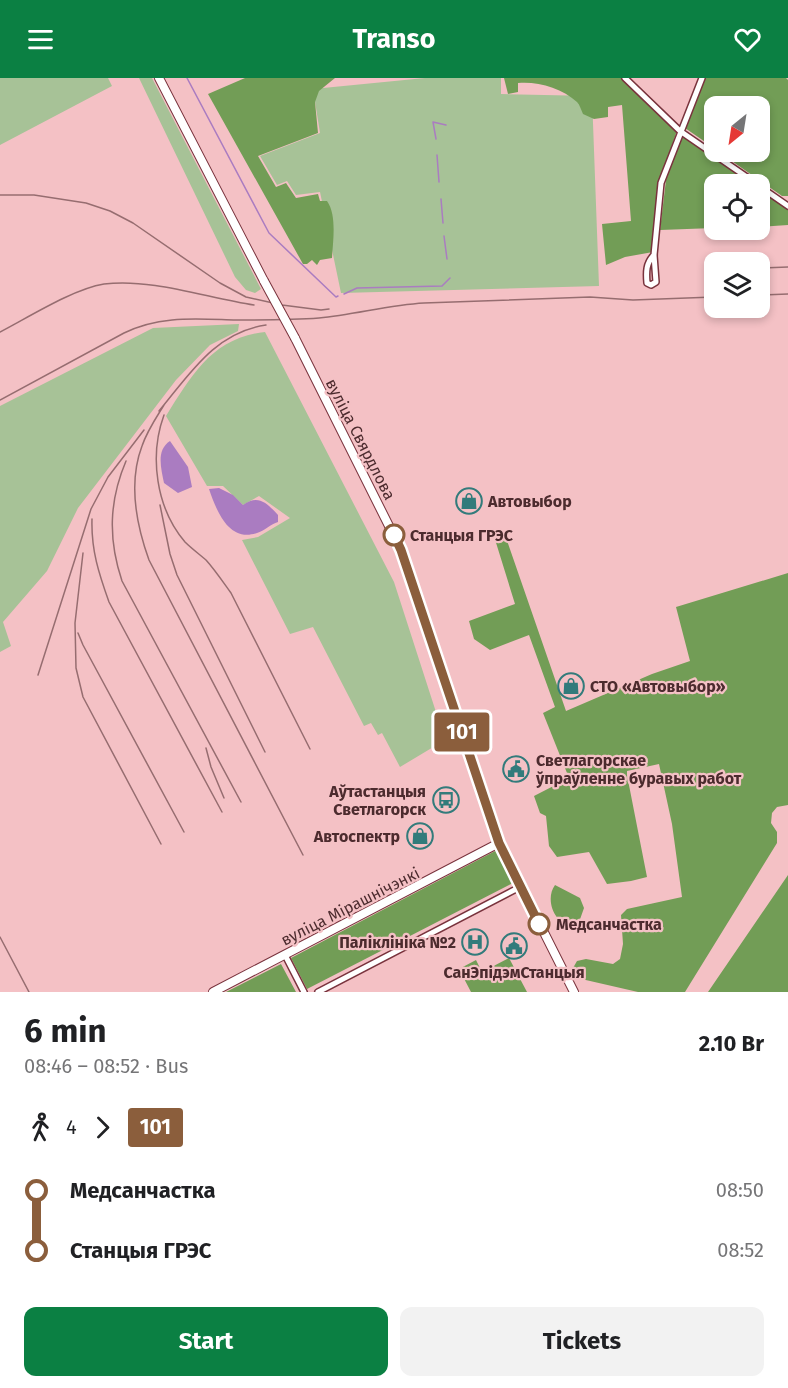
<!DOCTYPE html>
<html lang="en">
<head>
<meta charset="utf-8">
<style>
	:root { --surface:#fff; --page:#f2f2f2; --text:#202124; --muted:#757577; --accent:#0b8043 }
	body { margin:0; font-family:"Fira Sans",sans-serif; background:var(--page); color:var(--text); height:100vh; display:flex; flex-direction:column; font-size:22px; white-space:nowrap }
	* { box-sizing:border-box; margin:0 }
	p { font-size:20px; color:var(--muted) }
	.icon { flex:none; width:33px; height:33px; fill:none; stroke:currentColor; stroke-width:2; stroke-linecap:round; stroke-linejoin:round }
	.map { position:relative; height:914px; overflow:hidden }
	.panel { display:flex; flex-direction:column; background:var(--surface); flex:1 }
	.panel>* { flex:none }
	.badge { padding:0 12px; border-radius:4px; font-size:21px; line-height:39px }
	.needle { width:39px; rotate:210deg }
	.fabs { position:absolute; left:704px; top:18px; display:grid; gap:12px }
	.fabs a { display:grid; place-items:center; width:66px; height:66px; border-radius:12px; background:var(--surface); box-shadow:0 3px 9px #0003; font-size:30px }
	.map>.badge { position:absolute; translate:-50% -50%; box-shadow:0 0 0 3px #fff }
	.legs { display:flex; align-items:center; gap:9px; height:66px; padding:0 24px; font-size:20px }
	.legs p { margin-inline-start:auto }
	.summary { display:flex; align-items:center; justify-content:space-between; height:102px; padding:0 24px }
	h1 { font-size:33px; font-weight:700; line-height:45px }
	.action { display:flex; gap:12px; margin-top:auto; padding:12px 24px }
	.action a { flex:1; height:69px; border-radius:12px; background:var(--accent); color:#fff; font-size:24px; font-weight:700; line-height:69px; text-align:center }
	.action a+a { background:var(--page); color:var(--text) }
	ul { padding:0 24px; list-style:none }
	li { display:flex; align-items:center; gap:21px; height:60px; font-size:22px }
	li i { display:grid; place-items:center; width:9px; height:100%; margin:0 8px; background:currentColor }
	li i::after { content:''; width:15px; height:15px; margin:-8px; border:4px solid; border-radius:50%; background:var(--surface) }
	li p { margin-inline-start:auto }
	li:first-child i { background:linear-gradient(#0000 50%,currentColor 0) }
	li:last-child i { background:linear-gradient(currentColor 50%,#0000 0) }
	header { display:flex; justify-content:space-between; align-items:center; height:78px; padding:0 24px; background:var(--accent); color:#fff; font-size:27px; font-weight:700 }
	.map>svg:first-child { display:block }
	.green { fill:#a7c297 }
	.forest { fill:#729d56 }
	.water { fill:#aa7cc1 }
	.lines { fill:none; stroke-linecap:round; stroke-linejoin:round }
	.stream { stroke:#aa7cc1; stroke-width:1.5 }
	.street-casing { stroke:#79333d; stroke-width:8 }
	.secondary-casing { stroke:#79333d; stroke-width:10 }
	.street { stroke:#fff; stroke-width:5 }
	.secondary { stroke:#fff; stroke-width:8 }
	.rail { stroke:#966d70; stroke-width:1.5 }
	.secondary-bridge-casing { stroke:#79333d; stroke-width:10; stroke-linecap:butt }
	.secondary-bridge { stroke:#fff; stroke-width:8 }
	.line-1-casing { stroke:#fff; stroke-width:14 }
	.line-1 { stroke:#8b5e3c; stroke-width:9 }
	.stop-1-dot { fill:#fff; stroke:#8b5e3c; stroke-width:3 }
	.labels { text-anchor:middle; stroke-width:4.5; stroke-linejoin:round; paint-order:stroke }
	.street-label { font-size:16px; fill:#4c2b2e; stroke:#f4c1c5 }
	.poi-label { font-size:16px; font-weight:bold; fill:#4c2b2e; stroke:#f4c1c5; text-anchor:start }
	.stop-label { font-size:16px; font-weight:bold; fill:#4c2b2e; stroke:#f4c1c5; text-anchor:start }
</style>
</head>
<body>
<header><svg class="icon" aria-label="menu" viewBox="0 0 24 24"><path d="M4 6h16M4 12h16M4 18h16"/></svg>Transo<svg class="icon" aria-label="heart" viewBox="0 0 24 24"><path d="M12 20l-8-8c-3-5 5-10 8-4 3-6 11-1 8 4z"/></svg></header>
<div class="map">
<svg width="788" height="914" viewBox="0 0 788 914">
	<rect width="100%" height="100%" fill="#f4c1c5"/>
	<path class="green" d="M0,0H108L112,8L0,67Z
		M139,0H152L261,211L255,215L246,212L235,199Z
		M425,0H501V16L592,18L599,208L341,215L320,114L296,117L287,103L277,107L260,78L320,55L313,11Z
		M239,246L238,253L210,267L176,302L78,430L47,493L3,544L11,568L0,574V328L153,250Z
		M265,254L394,504L445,662L400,689L382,655L378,657L371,645L364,648L313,549L290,556L242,462L258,459L290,440L259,418L243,427L223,408H207L166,338C192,297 212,260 265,254Z"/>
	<path class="forest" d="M245,0H335L319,13L315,24L318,55L258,78L276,109L286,105L296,120L318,116L320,123H327C337,137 333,163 332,180L320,182L317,187L312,182L307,186H303L208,16Z
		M504,0H629L678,50L660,101L656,123L653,174L625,179L606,187L602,146L631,143L622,27L608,29V39L594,41L583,36C581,32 580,27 577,24C562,10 537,3 518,5V14L508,16Z
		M705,0H786L788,2V118H782L719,74H759V28H714V70L685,50Z
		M683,54L756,106H714V150L660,152L666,102Z
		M759,109L788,131V147L759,149Z
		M504,454L566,633L652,596L690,583L676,529L788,495V727L777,729L772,735L771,745L777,754V765L685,914H638L577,900L573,890L577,883L586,881L613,886L620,881L623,866L621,837L627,831L682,819L672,746L659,686L627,693V697L647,799L631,803L607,806L589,774L557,779L549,768L546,738L540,735L534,718L569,700L543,635L555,629L529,557L490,572L474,561L469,543L515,526L493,455Z
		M497,772L513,805L307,911L291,880Z
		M788,797V914H708Z
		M555,807L580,820L584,830L578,847C555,851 544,822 555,807Z
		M509,880L527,914H471L459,891L476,882L482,894Z
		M281,886L296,914H226Z"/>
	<path class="water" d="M170,363L188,389L192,409L178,415L164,405C161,390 156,372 170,363Z
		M219,410L233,417L243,427C258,416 267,425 278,437V444C271,446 264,453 257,455C228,465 216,431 209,411Z"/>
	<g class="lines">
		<path class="stream" d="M187,0L269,155L336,219L338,218
			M436,61L433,44L446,47
			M437,77L439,104
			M441,121L443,145
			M444,158L447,181
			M344,216L357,210L442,208L450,200"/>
		<g class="street-casing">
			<path id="street" d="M625,0L680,53L757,106
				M759,108L788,128
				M654,177C646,185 646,194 647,205L651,207L656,204L654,177L661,105L702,0
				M285,877L304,914
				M318,914L520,809"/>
		</g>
		<g class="secondary-casing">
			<path id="secondary" d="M159,0L264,203
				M295,260L401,472L499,765L574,914
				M213,914L499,765"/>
		</g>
		<use href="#street" class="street"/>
		<use href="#secondary" class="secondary"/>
		<path class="rail" d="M0,117H34L86,125L110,133L133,145L220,205L246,219L282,227L321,232L329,231
			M759,190L788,189
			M759,217L788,216
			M0,254C29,239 73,211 104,206C152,200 207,220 254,227
			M0,322L124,255C160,237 197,241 236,242C264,242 292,242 319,240C354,237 388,227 424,225L590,219L633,222L714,219
			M164,327C156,340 147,353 142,368C128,405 136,446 149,482L303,777
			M159,333C189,297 215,254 266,247
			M164,337C149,378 156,430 185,464C191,470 199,476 206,482C215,492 223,504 231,515L310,671
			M126,383C109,423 108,461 122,503L241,724
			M160,427L170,476L177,497L265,674
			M92,441C91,472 99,496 109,524L222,734
			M83,475L75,545L76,590L83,619L161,766
			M78,555L83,567L184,754
			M38,597L91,431L108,399L144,352
			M206,670L211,689L224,720
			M0,859L29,914"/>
		<g class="secondary-bridge-casing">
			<path id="secondary-bridge" d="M264,203L295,260"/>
		</g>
		<use href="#secondary-bridge" class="secondary-bridge"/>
	</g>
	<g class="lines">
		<g class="line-1-casing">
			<path id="line-1" d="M394,457L401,472L499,765L539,846"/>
		</g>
		<use href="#line-1" class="line-1"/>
	</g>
	<defs>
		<g id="shop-ring" transform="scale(1.35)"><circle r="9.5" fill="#f4c1c5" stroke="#327b7b" stroke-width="1.5"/><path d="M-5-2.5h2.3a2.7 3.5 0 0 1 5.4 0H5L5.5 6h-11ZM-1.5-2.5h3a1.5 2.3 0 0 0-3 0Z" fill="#327b7b"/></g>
		<g id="civic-ring" transform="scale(1.35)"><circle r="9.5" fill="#f4c1c5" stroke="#327b7b" stroke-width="1.5"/><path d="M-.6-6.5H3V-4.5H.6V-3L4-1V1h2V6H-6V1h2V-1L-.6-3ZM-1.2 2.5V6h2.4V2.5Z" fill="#327b7b"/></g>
		<g id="bus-ring" transform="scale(1.35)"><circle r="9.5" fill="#f4c1c5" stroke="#327b7b" stroke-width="1.5"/><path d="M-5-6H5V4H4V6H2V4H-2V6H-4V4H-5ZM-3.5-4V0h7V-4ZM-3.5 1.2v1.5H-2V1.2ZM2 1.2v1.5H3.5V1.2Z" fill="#327b7b"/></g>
		<g id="hospital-ring" transform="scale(1.35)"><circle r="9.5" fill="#f4c1c5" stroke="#327b7b" stroke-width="1.5"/><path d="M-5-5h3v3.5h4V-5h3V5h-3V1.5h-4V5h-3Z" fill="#327b7b"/></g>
	</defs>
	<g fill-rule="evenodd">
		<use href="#shop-ring" x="469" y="423"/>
		<use href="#shop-ring" x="571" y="608"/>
		<use href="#civic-ring" x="516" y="691"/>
		<use href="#bus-ring" x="446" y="722"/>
		<use href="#shop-ring" x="420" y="758"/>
		<use href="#hospital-ring" x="475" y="864"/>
		<use href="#civic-ring" x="514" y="868"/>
	</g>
	<g class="stop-1-dot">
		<circle cx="394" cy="457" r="10"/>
		<circle cx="539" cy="846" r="10"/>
	</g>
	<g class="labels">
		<g class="street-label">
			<text transform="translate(361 361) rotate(63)" y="6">вуліца Свярдлова</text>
			<text transform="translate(350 828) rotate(-27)" y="6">вуліца Мірашнічэнкі</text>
		</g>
		<g class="poi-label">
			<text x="488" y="429">Автовыбор</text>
			<text x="590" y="614">СТО «Автовыбор»</text>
			<text x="536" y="688">Светлагорскае<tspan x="536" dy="18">ўпраўленне буравых работ</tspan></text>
			<text x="426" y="719" text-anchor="end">Аўтастанцыя<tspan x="426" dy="18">Светлагорск</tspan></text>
			<text x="400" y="764" text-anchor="end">Автоспектр</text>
			<text x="456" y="870" text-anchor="end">Паліклініка №2</text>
			<text x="514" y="900" text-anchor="middle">СанЭпідэмСтанцыя</text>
		</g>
		<g class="stop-label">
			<text x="410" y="463">Станцыя ГРЭС</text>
			<text x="556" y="852">Медсанчастка</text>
		</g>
	</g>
</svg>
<div class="fabs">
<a><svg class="needle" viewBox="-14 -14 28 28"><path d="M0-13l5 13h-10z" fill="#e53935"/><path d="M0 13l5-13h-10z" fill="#757577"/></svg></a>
<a><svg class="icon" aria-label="locate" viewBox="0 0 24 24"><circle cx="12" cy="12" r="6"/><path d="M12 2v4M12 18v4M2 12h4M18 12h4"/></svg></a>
<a><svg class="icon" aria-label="layers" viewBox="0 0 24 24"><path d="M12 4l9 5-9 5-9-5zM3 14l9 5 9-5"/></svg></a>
</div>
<b class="badge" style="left:462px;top:654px;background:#8b5e3c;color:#fff">101</b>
</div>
<section class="panel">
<div class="summary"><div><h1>6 min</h1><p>08:46 – 08:52 · Bus</p></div><b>2.10 Br</b></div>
<div class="legs"><svg class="icon" aria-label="walk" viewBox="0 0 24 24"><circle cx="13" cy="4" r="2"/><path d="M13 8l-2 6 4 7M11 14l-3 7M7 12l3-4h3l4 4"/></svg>4<svg class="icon" aria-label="forward" viewBox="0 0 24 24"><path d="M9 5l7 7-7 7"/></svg><b class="badge" style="background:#8b5e3c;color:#fff">101</b></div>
<ul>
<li><i style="color:#8b5e3c"></i><b>Медсанчастка</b><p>08:50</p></li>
<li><i style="color:#8b5e3c"></i><b>Станцыя ГРЭС</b><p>08:52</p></li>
</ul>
<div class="action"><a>Start</a><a>Tickets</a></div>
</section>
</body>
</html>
